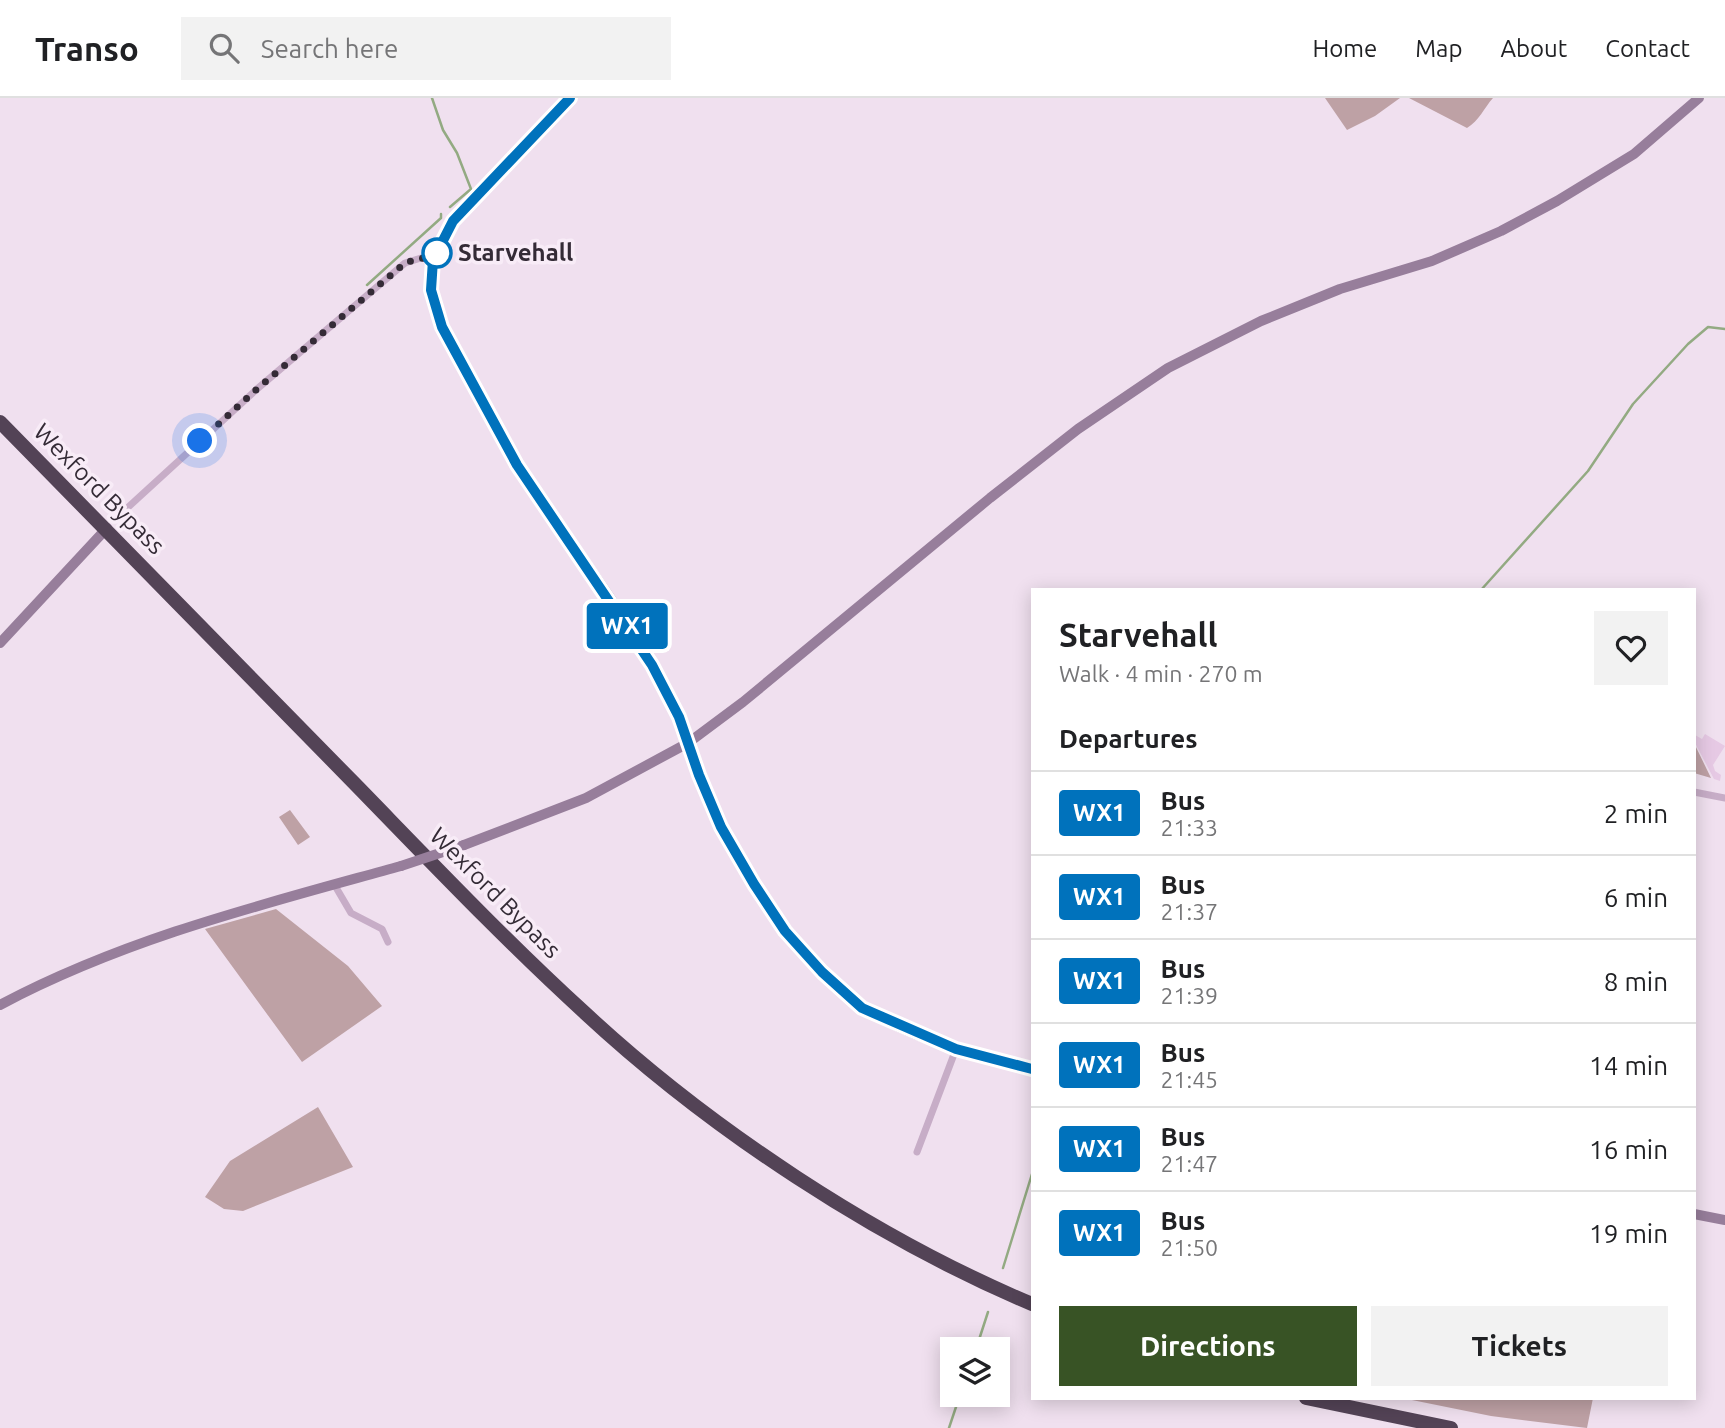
<!DOCTYPE html>
<html lang="en">
<head>
<meta charset="utf-8">
<style>
	:root { --surface:#fff; --page:#f2f2f2; --text:#202124; --muted:#757577; --line:#e0e0e0; --accent:#385325 }
	body { margin:0; font-family:Ubuntu,sans-serif; background:var(--page); color:var(--text); height:100vh; display:flex; flex-direction:column; font-size:26px; white-space:nowrap }
	* { box-sizing:border-box; margin:0 }
	p { font-size:23px; color:var(--muted) }
	.icon { flex:none; width:38px; height:38px; fill:none; stroke:currentColor; stroke-width:2; stroke-linecap:round; stroke-linejoin:round }
	.map { position:relative; flex:1; overflow:hidden }
	.details { position:absolute; left:1031px; top:490px; width:665px; height:812px; display:flex; flex-direction:column; background:var(--surface); border-radius:0px; box-shadow:0 4px 18px #0003 }
	.details>* { flex:none }
	.badge { padding:0 14px; border-radius:5px; font-size:24px; line-height:46px }
	.buttons { position:absolute; left:940px; top:1239px; display:grid; gap:14px }
	.buttons a { display:grid; place-items:center; width:70px; height:70px; border-radius:0px; background:var(--surface); box-shadow:0 4px 18px #0003; font-size:35px }
	.you { position:absolute; width:35px; height:35px; margin:-18px; border:5px solid #fff; border-radius:50%; background:#1a73e8; box-shadow:0 0 0 10px #1a73e833 }
	.map>.badge { position:absolute; translate:-50% -50%; box-shadow:0 0 0 4px #fff }
	h2 { padding:0 28px; font-size:26px; line-height:63px }
	.round { display:grid; place-items:center; flex:none; width:74px; height:74px; border-radius:0px; background:var(--page) }
	.head { display:flex; align-items:center; justify-content:space-between; height:119px; padding:0 28px }
	h1 { font-size:33px; font-weight:700; line-height:52px }
	.cta { display:flex; gap:14px; margin-top:auto; padding:14px 28px }
	.cta a { flex:1; height:80px; border-radius:0px; background:var(--accent); color:#fff; font-size:28px; font-weight:700; line-height:80px; text-align:center }
	.cta a+a { background:var(--page); color:var(--text) }
	ul { padding:0; list-style:none }
	li { display:flex; align-items:center; gap:21px; height:84px; padding:0 28px; border-top:2px solid var(--line) }
	li div { flex:1 }
	li b { display:block; font-size:26px }
	li em { font-style:normal }
	li .badge { min-width:77px; font-weight:700; text-align:center }
	header { display:flex; align-items:center; gap:42px; box-sizing:border-box; height:98px; padding:0 35px; background:var(--surface); border-bottom:2px solid var(--line) }
	header strong { font-size:33px }
	nav { display:flex; gap:38px; margin-inline-start:auto; font-size:24px }
	.search { width:490px; height:63px; background:var(--page); display:flex; align-items:center; gap:18px; box-sizing:border-box; padding:0 24px; border-radius:0px; color:var(--muted); font-size:26px }
	.map>svg:first-child { display:block }
	.green { fill:#bea1a5 }
	.plaza { fill:#e6c9e4 }
	.lines { fill:none; stroke-linecap:round; stroke-linejoin:round }
	.stream { stroke:#93aa82; stroke-width:2.5 }
	.street { stroke:#c7adc7; stroke-width:7 }
	.secondary { stroke:#977e9b; stroke-width:10 }
	.highway { stroke:#534356; stroke-width:14 }
	.secondary-bridge { stroke:#977e9b; stroke-width:10 }
	.line-casing { stroke:#fff; stroke-width:16 }
	.line { stroke:#0072bc; stroke-width:10 }
	.walk { stroke:#342b36; stroke-width:7; stroke-dasharray:0 12.6 }
	.stop-dot { fill:#fff; stroke:#0072bc; stroke-width:3.5 }
	.labels { text-anchor:middle; stroke-width:7; stroke-linejoin:round; paint-order:stroke }
	.stop-label { font-size:24px; font-weight:bold; fill:#342b36; stroke:#f8ecf7; text-anchor:start }
	.street-label { font-size:24px; fill:#342b36; stroke:#f8ecf7 }
</style>
</head>
<body>
<header>
<strong>Transo</strong>
<div class="search"><svg class="icon" aria-label="search" viewBox="0 0 24 24"><circle cx="10" cy="10" r="6"/><path d="M15 15l6 6"/></svg>Search here</div>
<nav><a>Home</a><a>Map</a><a>About</a><a>Contact</a></nav>
</header>
<div class="map">
<svg width="1725" height="1330" viewBox="0 0 1725 1330">
	<rect width="100%" height="100%" fill="#f0e0ef"/>
	<path class="green" d="M1325,0H1400L1375,18L1347,32Z
		M1409,0H1493C1484,10 1479,23 1467,30Z
		M1694,645L1711,680L1694,675Z
		M290,712L310,739L298,747L279,719Z
		M276,811L348,868L382,908L302,964L205,831Z
		M318,1009L353,1069L243,1113L224,1111L205,1099L230,1063Z
		M1402,1300H1593L1587,1330L1491,1318Z"/>
	<path class="plaza" d="M1705,636L1725,648L1713,667L1715,673L1721,677L1720,683L1714,681L1694,643L1695,637L1702,641Z"/>
	<g class="lines">
		<path class="stream" d="M432,0L443,32L457,55L471,91L450,109
			M367,187L441,120V116
			M1481,492L1588,373L1633,306L1688,246L1708,229L1725,231
			M1003,1170L1032,1076
			M976,1251L988,1214
			M949,1330L960,1297"/>
		<path class="street" d="M125,412L257,291L405,165L421,160L433,162
			M1694,694L1725,700
			M334,786L351,815L382,831L388,844
			M917,1054L956,951"/>
		<path class="secondary" d="M570,0C551,20 532,41 513,60C477,97 428,135 431,191C432,220 452,248 465,273C482,304 498,338 518,368C562,435 614,498 653,569C682,620 696,675 721,727C750,789 790,845 840,891C884,933 973,958 1032,971
			M0,545L107,430
			M464,747L586,700L688,645L743,604L990,400L1078,331L1168,270L1261,223L1340,191L1432,163L1501,133L1557,103L1634,56L1699,0
			M0,907C126,840 264,806 401,768
			M1694,1116L1725,1122"/>
		<path class="highway" d="M0,324C119,445 237,566 356,687C431,764 505,842 585,915C710,1031 875,1140 1032,1206
			M1306,1300L1451,1330"/>
		<path class="secondary-bridge" d="M401,768L464,747"/>
	</g>
	<g class="lines">
		<g class="line-casing">
			<path id="line" d="M570,0L453,123L433,162L431,192L442,229L517,367L652,567L679,619L699,677L721,729L754,786L785,833L822,874L862,910L956,951L1032,971"/>
		</g>
		<use href="#line" class="line"/>
		<path class="walk" d="M200,343L257,291L405,165L421,160L433,162L437,155"/>
	</g>
	<circle class="stop-dot" cx="437" cy="155" r="14"/>
	<g class="labels">
		<g class="stop-label">
			<text x="458" y="163">Starvehall</text>
		</g>
		<g class="street-label">
			<text transform="translate(99 391) rotate(45)" y="8">Wexford Bypass</text>
			<text transform="translate(495 795) rotate(45)" y="8">Wexford Bypass</text>
		</g>
	</g>
</svg>
<div class="buttons">
<a><svg class="icon" aria-label="layers" viewBox="0 0 24 24"><path d="M12 4l9 5-9 5-9-5zM3 14l9 5 9-5"/></svg></a>
</div>
<div class="you" style="left:200px;top:343px"></div>
<b class="badge" style="left:627px;top:528px;background:#0072bc;color:#fff">WX1</b>
<section class="details">
<div class="head"><div><h1>Starvehall</h1><p>Walk · 4 min · 270 m</p></div><a class="round"><svg class="icon" aria-label="heart" viewBox="0 0 24 24"><path d="M12 20l-8-8c-3-5 5-10 8-4 3-6 11-1 8 4z"/></svg></a></div>
<h2>Departures</h2>
<ul>
<li><span class="badge" style="background:#0072bc;color:#fff">WX1</span><div><b>Bus</b><p>21:33</p></div><em>2 min</em></li>
<li><span class="badge" style="background:#0072bc;color:#fff">WX1</span><div><b>Bus</b><p>21:37</p></div><em>6 min</em></li>
<li><span class="badge" style="background:#0072bc;color:#fff">WX1</span><div><b>Bus</b><p>21:39</p></div><em>8 min</em></li>
<li><span class="badge" style="background:#0072bc;color:#fff">WX1</span><div><b>Bus</b><p>21:45</p></div><em>14 min</em></li>
<li><span class="badge" style="background:#0072bc;color:#fff">WX1</span><div><b>Bus</b><p>21:47</p></div><em>16 min</em></li>
<li><span class="badge" style="background:#0072bc;color:#fff">WX1</span><div><b>Bus</b><p>21:50</p></div><em>19 min</em></li>
</ul>
<div class="cta"><a>Directions</a><a>Tickets</a></div>
</section>
</div>
</body>
</html>
